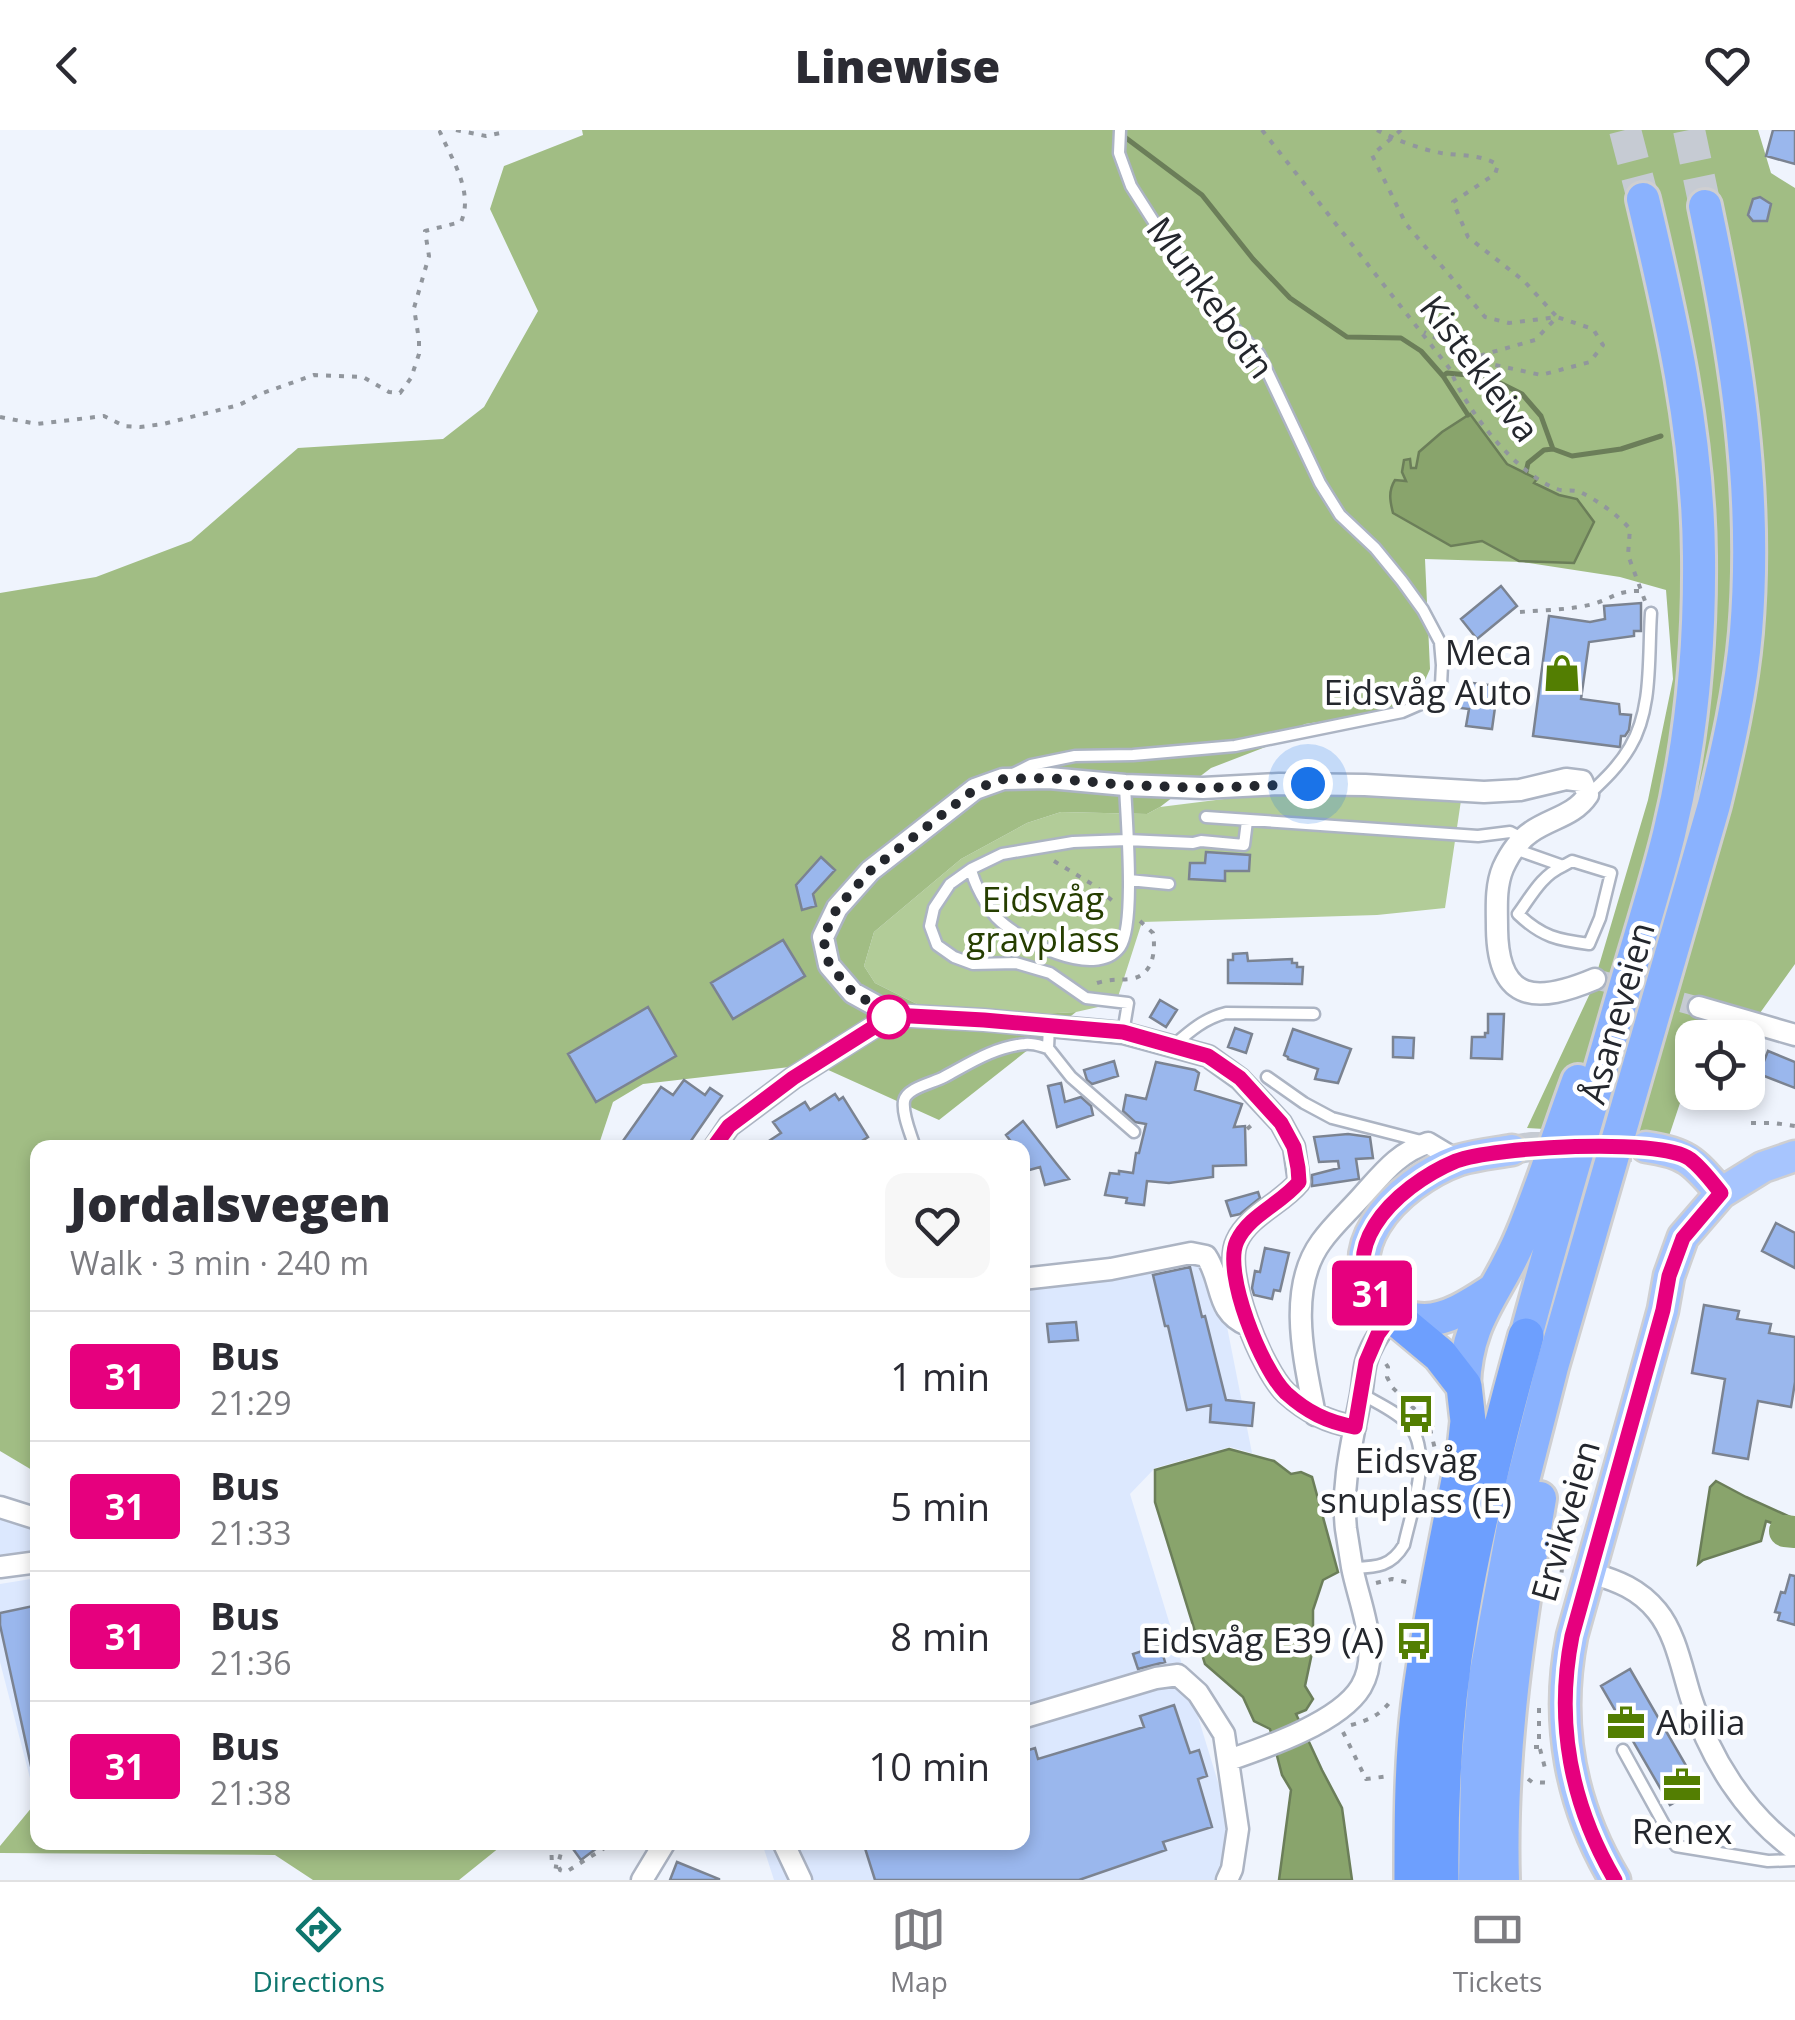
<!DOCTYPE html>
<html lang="en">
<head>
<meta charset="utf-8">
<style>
	:root { --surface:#fff; --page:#f7f7f7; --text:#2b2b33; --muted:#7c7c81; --line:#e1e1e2; --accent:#0f766e }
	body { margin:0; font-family:"Open Sans",sans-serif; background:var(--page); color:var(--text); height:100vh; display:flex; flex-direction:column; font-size:38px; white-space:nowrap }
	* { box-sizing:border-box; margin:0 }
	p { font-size:32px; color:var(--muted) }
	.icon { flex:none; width:55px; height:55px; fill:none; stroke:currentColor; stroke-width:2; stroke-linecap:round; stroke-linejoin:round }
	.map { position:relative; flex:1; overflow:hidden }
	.side { position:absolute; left:30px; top:1010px; width:1000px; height:710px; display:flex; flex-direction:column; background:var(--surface); border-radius:20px; box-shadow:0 5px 15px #0003 }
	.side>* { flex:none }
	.badge { padding:0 20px; border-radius:8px; font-size:35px; line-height:65px }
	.fabs { position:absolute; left:1675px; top:890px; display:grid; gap:20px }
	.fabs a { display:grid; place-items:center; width:90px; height:90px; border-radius:20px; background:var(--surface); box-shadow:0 5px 15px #0003; font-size:50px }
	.you { position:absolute; width:50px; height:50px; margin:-25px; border:8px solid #fff; border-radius:50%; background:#1a73e8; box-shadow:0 0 0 15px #1a73e833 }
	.map>.badge { position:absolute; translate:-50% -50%; box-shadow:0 0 0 5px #fff }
	.round { display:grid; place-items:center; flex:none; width:105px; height:105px; border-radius:20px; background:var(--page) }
	.headline { display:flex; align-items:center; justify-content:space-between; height:170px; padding:0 40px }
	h1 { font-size:48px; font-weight:800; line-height:75px }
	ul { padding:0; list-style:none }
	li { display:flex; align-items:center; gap:30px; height:130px; padding:0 40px; border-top:2px solid var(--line) }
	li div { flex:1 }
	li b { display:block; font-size:38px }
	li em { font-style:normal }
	li .badge { min-width:110px; font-weight:700; text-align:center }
	header { display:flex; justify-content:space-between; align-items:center; height:130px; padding:0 40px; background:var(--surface); font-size:45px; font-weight:800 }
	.tabs { display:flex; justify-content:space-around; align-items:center; height:140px; border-top:2px solid var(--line); background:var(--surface); font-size:28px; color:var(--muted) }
	.tabs a { display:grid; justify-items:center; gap:5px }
	.tabs .current { color:var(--accent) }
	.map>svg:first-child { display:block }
	.built { fill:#dce8fe }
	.green { fill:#b2cc98 }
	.forest { fill:#a1bd84; fill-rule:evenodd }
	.water { fill:#89a46c; stroke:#6b7e59; stroke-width:2.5 }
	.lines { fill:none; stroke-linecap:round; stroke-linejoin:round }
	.stream { stroke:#6b7e59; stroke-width:5 }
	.river { stroke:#89a46c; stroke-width:32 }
	.building { fill:#9ab7ed; stroke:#7b8391; stroke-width:2.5 }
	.minor-tunnel { stroke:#c6cbd3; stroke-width:20; stroke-dasharray:20 10; stroke-linecap:butt }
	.primary-tunnel { stroke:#c6cbd3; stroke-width:30; stroke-dasharray:30 15; stroke-linecap:butt }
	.trunk-tunnel { stroke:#c6cbd3; stroke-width:32; stroke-dasharray:32 16; stroke-linecap:butt }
	.service-casing { stroke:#acb4c3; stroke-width:15 }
	.minor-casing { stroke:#acb4c3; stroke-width:25 }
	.primary-casing { stroke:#cfcfd1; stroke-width:35 }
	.trunk-casing { stroke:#cfcfd1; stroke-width:38 }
	.motorway-casing { stroke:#cfcfd1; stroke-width:40 }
	.path { stroke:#91969d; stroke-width:4; stroke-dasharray:5 8; stroke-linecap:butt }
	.service { stroke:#fff; stroke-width:10 }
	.minor { stroke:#fff; stroke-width:20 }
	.primary { stroke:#a7c5fe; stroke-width:30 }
	.trunk { stroke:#8ab2fe; stroke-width:32 }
	.motorway { stroke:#6d9ffe; stroke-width:35 }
	.line-casing { stroke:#fff; stroke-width:22 }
	.line { stroke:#e6007e; stroke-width:15 }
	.walk { stroke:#24272d; stroke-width:10; stroke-dasharray:0 18 }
	.stop-dot { fill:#fff; stroke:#e6007e; stroke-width:5 }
	.labels { text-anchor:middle; stroke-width:9; stroke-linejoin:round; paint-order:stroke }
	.street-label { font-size:35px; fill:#24272d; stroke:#fff }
	.poi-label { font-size:35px; fill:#24272d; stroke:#fff; text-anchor:end }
	.park-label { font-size:35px; fill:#263e00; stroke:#fff }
</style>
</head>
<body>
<header><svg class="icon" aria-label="back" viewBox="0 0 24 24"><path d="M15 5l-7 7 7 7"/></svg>Linewise<svg class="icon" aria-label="heart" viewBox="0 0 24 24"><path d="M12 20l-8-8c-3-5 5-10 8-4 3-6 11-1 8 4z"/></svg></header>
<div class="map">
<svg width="1795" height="1750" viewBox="0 0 1795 1750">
	<rect width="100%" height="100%" fill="#eff4fd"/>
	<path class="built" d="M1214,1131L1252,1323L1230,1317L1155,1338L1130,1364L1243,1734L1238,1750H774L762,1713L1022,1712L1023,1147Z
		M0,1380L37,1387V1421L0,1430Z
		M37,1448L38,1651L31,1652L0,1532V1454Z"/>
	<path class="green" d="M1463,657L1445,778L1377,785L1142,792L1116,873L1076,882L969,888L939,885L875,853L864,836L874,802L961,729L1027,693L1061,682L1147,684L1160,677L1232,668Z"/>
	<path class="forest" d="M582,0H1758L1771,43L1795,58V834L1755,890L1714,874L1703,907L1692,908V937L1669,1006L1609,1003L1569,1135L1463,1750H1452L1451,1681L1484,1426L1596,1002L1527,998L1592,859L1648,670L1673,549L1666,460L1620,447L1523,432L1425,429L1430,539L1417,568L1397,580L1305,594L1289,602L1284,610L1211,638L1160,677L1147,684L1061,682L1027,693L961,729L874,802L864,836L875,853L939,885L969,888L1076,882L939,990L815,934L643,954L613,972L598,1017L38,1018L37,1343L0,1321V463L96,447L191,411L298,318L443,309L484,277L538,181L490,79L504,36L583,5ZM1470,284L1507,334L1536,349L1534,353L1559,365L1577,369L1519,431L1482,411L1451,416L1395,350L1407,351L1411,338H1416L1419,322L1442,302Z
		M37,1671L38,1712L505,1713L459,1750H313L275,1725L0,1723V1716Z"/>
	<path class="water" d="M1470,284L1507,334L1537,349L1534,353L1559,365L1577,369L1594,392L1574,433L1519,431L1482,411L1451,416L1393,383C1390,371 1388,361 1395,350L1406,351L1402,342L1404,330L1410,329L1411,338H1416L1419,322L1442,302Z
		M1229,1319L1274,1331L1291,1344L1301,1342L1312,1347L1338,1442L1323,1450L1313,1480V1518L1305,1556L1313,1569L1306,1580L1296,1584L1322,1640L1342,1678L1352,1750H1279L1291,1660L1282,1645L1270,1599L1254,1591L1243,1567L1205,1534L1155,1372V1340Z
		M1716,1351L1746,1367L1795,1389V1402C1784,1401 1777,1394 1766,1391L1761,1411L1703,1430L1698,1434L1710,1357Z"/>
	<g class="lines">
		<path class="stream" d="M1122,5L1202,65L1253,129L1290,168L1347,207L1401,208L1421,221L1443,246L1447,243L1488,247L1522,264L1541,286L1553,319
			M1443,246L1468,285
			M1526,342L1528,333L1544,320L1553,319L1572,326L1621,319L1661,306"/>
		<path class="river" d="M1785,1401L1795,1402"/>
	</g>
	<path class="building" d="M1773,0H1795V34L1766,26Z
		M1760,67L1771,74L1767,91H1753L1748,85L1753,69Z
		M1501,456L1517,476L1477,509L1461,489Z
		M1641,473V501H1634V506L1589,512L1581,569L1619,574L1620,584L1631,585L1629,600L1625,606H1621L1620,617L1533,606L1549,486L1590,492L1605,489L1604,476Z
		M1464,552L1498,556L1492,599L1466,596L1469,579L1460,578Z
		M1206,722L1250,725L1249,741H1225V751L1189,749L1190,733H1205Z
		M821,727L835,740L813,764L816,776L802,780L796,755Z
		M783,810L805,846L733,889L711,853Z
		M1247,823L1248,831L1292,829V833H1297V837H1303L1302,854L1228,853V830H1233V824Z
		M1160,870L1177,880L1166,897L1150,887Z
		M648,877L676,926L596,972L568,924Z
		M1488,884H1504L1502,929L1471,928L1472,907H1485V903H1488Z
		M1235,898L1252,904L1246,923L1228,917Z
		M1293,899L1351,919L1338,953L1315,949L1318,939L1288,929V927L1284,925Z
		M1393,907L1414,908L1413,928L1393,927Z
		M1768,921L1795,932V958L1759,944Z
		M1114,931L1118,946L1092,954L1087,950L1084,940Z
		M1156,932L1195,940L1199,943L1195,960L1242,974L1234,997L1245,996L1246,1035L1213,1036V1047L1169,1053L1147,1051L1144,1075L1126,1073L1127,1068L1105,1065L1110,1043L1119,1044V1041L1133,1043L1136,1023H1139L1146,994L1135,992L1123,981L1126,965L1146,969Z
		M684,950L705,965L710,958L722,966L686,1018H618L661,957L673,965Z
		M1061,953L1065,972L1081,967L1091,976L1093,985L1057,997L1048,956Z
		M835,964L839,970L843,967L868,1007L851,1018H758L781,1003L773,992L805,972L810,980Z
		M1023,991L1056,1033L1069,1049L1045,1055L1040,1037L1022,1042V1018H1016L1006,1005Z
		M1348,1004L1370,1007L1373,1028L1356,1029L1359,1049L1312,1056V1045L1339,1038L1338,1031L1319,1032L1314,1007Z
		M1258,1062L1260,1068L1240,1084L1231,1086L1226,1071Z
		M1776,1093L1795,1103V1138L1762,1121Z
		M1265,1118L1289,1123L1280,1161L1274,1160L1272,1169L1254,1165L1252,1158L1255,1141L1260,1142Z
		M1190,1137L1202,1187L1205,1186L1226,1270L1254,1273L1252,1296L1210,1292L1211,1275L1187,1280L1168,1196H1165L1153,1145Z
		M1704,1175L1739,1181L1737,1189L1771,1194L1769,1203L1795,1207V1252L1791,1277L1758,1271L1748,1329L1713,1323L1725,1249L1692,1243Z
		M1076,1192L1078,1210L1049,1212L1047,1194Z
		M1790,1445L1795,1446V1495L1778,1490L1780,1483L1775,1482L1781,1462L1785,1463Z
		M38,1475V1635L31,1636L0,1495V1483Z
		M1160,1515L1165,1532L1138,1539L1133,1524Z
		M1630,1539L1699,1658L1670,1675L1601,1556Z
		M1174,1575L1190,1623L1199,1620L1207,1646L1198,1649L1212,1697L1163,1712L1166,1720L1079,1750H875L863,1712H1022V1622L1035,1618L1038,1629L1144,1597L1140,1586Z
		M568,1712H605L581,1730Z
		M677,1732L719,1749V1750H670Z"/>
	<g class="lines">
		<path class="minor-tunnel" d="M1595,849L1699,877"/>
		<path class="primary-tunnel" d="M1512,1020L1531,1017H1639"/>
		<path class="trunk-tunnel" d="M1625,0L1643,69
			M1689,0L1705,76"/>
		<g class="service-casing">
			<path id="service" d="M1013,644L1031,635L1075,626L1133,625L1235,616L1402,582L1425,572L1441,555L1442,535L1440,512L1423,480L1402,451L1375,418L1340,385L1320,353L1259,224L1216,180L1191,150L1131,56L1119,23L1120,0
				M1125,655C1126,686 1136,795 1120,817C1095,851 1018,810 996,787C986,775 974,754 971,739L1002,724L1073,712L1127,710L1193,713L1201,711L1244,715L1247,691
				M1588,665C1604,650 1619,636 1630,617C1653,579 1648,526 1651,483
				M1206,687L1478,706L1510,702L1522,708
				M1515,719L1563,736L1572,731L1611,743L1600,788L1589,814C1558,810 1542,807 1518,784C1532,765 1541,746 1563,736
				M971,739L950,754L934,778L930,796L937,815L954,827L973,834L1016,833L1050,843L1086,868L1128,873L1123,903
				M1129,750L1169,754
				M1049,896L1048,918L1071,947L1134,1002
				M1174,915C1190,901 1205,888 1226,883L1314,884
				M1267,947L1304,973L1332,988L1421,1011
				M915,1018C911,1004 902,985 904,971C906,958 933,953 944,947C970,933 994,917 1025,914C1033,913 1040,916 1048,918
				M1353,1438C1376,1437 1391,1437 1404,1415C1411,1382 1434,1321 1408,1294C1396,1281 1377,1273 1362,1264
				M1623,1620L1676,1716L1768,1731L1795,1730"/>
		</g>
		<g class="minor-casing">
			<path id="minor" d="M1699,877L1795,905
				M893,885L853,863L829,835L823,807L837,778L870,741L975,659L1003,649L1049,648L1125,655L1203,658L1279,654L1365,655L1484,662L1520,660L1566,649L1582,651L1588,665C1574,686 1551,688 1531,702C1519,710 1509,725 1503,738C1495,757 1497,779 1497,799C1498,874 1538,873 1595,849
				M714,1018L729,996L793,948L893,885L984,890L1123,903L1208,926L1240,949L1281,993L1294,1017L1299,1052C1281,1074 1249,1085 1237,1111C1222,1142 1262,1240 1286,1263C1307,1282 1327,1292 1355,1297
				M1022,1149L1111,1139L1191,1123L1206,1126C1224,1153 1214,1182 1249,1196
				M1315,1285C1305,1232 1286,1160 1321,1112C1333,1095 1349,1081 1363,1065C1383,1043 1399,1022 1428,1013L1458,1031
				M0,1377L38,1389
				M0,1437L38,1432
				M1591,1443C1618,1451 1639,1459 1657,1481C1676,1504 1682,1540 1691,1568C1709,1627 1745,1684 1795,1720
				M1022,1588L1156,1548L1178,1545L1198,1563L1224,1604L1238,1699L1232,1739L1227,1750
				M1229,1630C1267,1617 1340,1592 1361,1557C1382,1521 1359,1474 1352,1437C1350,1425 1348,1412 1346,1399C1341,1356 1352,1312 1360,1270C1363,1257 1363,1244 1366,1232C1371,1214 1382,1200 1392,1185
				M783,1712L801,1750
				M642,1750L665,1712"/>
		</g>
		<g class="primary-casing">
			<path id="primary" d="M1646,1017C1688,1023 1694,1032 1721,1063
				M1392,1185C1322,1127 1397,1052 1459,1030C1475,1025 1495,1023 1512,1020
				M1615,1750C1570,1675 1555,1592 1572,1506L1638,1271L1663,1180L1669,1146L1683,1107L1721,1063L1763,1037L1795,1026"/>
		</g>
		<g class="trunk-casing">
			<path id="trunk" d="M1392,1185C1402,1187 1414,1190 1425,1190C1450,1189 1473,1173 1493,1160
				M1526,1206C1556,1094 1589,982 1621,871C1637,815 1655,760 1669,704C1691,614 1700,519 1699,426C1698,304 1671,187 1643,69
				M1464,1256C1466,1187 1498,1164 1522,1105C1543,1055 1559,1002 1578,951
				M1475,1750L1477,1638L1485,1548L1518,1370L1552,1237L1714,675C1728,618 1741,560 1746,502C1758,355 1735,219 1705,76
				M1503,1750C1499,1622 1519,1494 1540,1368"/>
		</g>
		<g class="motorway-casing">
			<path id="motorway" d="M1392,1185L1440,1225L1464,1256L1468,1291L1465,1319C1449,1404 1430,1489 1419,1575C1412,1632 1412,1692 1412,1750
				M1441,1750C1440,1663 1445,1576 1460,1490C1476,1394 1500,1299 1526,1206"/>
		</g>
		<path class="path" d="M456,0L486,6L500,3V0
			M1262,0L1450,239C1465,279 1516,344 1557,359C1564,362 1573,359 1580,362C1597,370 1618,385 1630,399L1628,425L1645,471
			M1377,0C1396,10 1420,19 1441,23C1460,26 1481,24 1498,35L1495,44L1453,72L1468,107L1524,151L1557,187L1535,210L1475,227L1424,202
			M1401,0L1372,25L1406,94L1485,187L1509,193L1557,187L1593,199L1603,215L1590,232L1541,245L1477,231L1450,239
			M0,287L37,294L104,286L124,296L140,297L163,294L239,275L263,263L314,245L363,247L389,262L400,263L411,248L419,224V210L414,178L429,126L425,101L461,92C474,62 452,30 440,2L444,0
			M1520,482C1544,480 1570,480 1593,474C1614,468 1615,461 1639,461
			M1054,731L1095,756L1116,774
			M1097,853C1109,849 1118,850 1130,849C1153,846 1156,822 1153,803L1140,791
			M1751,993H1774L1795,996
			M1247,999L1255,992
			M1386,1234L1388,1237L1387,1247L1392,1257L1439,1303
			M1430,1299L1435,1319
			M1376,1453L1392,1449L1411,1453
			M1556,1468C1558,1457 1562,1447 1562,1436C1562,1416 1556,1394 1581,1390
			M1351,1595C1369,1590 1381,1585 1392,1569
			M1343,1602L1366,1649L1389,1646
			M1534,1617H1539V1578
			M1540,1619L1545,1638
			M1528,1649L1532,1652L1553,1653
			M551,1712L552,1736L558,1737
			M564,1712L558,1734L560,1740L566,1742L614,1712"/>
		<use href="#service" class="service"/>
		<use href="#minor" class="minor"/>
		<use href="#primary" class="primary"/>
		<use href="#trunk" class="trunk"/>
		<use href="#motorway" class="motorway"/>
	</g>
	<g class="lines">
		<g class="line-casing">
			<path id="line" d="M713,1018L729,996L793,948L893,885L984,890L1123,902L1208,926L1240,948L1281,993L1294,1017L1298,1038L1299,1052C1281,1074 1249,1085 1237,1111C1222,1142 1262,1240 1286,1263C1307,1282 1327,1292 1355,1297L1366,1232L1378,1204L1392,1185C1321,1126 1396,1056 1456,1031C1493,1017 1659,1007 1690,1029C1702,1038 1712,1052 1721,1063L1683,1108L1669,1146L1663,1180L1572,1506C1555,1592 1571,1675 1615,1750"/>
		</g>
		<use href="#line" class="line"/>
		<path class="walk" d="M889,887L893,885L853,863L829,834L823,808L837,778L870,741L975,659L1004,649L1049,648L1124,655L1203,658L1308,654"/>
	</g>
	<defs>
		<g id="shop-bare" transform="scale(3)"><path d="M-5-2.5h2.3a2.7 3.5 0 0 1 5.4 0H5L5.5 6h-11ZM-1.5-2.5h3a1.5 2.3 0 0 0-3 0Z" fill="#537e02" stroke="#fff" stroke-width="2.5" paint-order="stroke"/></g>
		<g id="bus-bare" transform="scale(3)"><path d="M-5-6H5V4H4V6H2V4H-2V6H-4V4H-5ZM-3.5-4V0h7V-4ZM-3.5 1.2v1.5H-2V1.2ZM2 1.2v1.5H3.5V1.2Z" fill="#537e02" stroke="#fff" stroke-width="2.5" paint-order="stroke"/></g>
		<g id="office-bare" transform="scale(3)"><path d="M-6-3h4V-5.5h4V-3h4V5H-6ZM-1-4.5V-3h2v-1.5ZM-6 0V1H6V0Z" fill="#537e02" stroke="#fff" stroke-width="2.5" paint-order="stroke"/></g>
	</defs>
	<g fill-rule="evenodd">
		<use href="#shop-bare" x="1562" y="543"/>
		<use href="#bus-bare" x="1416" y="1284"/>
		<use href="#bus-bare" x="1414" y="1511"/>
		<use href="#office-bare" x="1626" y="1593"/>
		<use href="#office-bare" x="1682" y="1655"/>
	</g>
	<circle class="stop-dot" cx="889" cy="887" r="20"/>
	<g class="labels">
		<g class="street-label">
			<text transform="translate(1210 168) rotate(54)" y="12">Munkebotn</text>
			<text transform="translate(1479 239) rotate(53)" y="12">Kistekleiva</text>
			<text transform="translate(1618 883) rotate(-74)" y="12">Åsaneveien</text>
			<text transform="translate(1566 1391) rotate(-74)" y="12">Ervikveien</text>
		</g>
		<g class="poi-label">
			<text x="1532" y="535">Meca<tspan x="1532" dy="40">Eidsvåg Auto</tspan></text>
			<text x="1416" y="1343" text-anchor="middle">Eidsvåg<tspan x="1416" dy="40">snuplass (E)</tspan></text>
			<text x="1384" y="1523">Eidsvåg E39 (A)</text>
			<text x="1656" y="1605" text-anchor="start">Abilia</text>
			<text x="1682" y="1714" text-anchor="middle">Renex</text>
		</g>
		<g class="park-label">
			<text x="1043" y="782">Eidsvåg<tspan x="1043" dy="40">gravplass</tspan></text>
		</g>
	</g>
</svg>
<div class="fabs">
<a><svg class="icon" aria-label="locate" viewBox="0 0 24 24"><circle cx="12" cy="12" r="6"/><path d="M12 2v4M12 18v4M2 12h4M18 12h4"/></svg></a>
</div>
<div class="you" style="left:1308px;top:654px"></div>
<b class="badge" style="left:1372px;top:1163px;background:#e6007e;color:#fff">31</b>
<section class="side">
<div class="headline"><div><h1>Jordalsvegen</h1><p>Walk · 3 min · 240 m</p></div><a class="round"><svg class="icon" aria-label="heart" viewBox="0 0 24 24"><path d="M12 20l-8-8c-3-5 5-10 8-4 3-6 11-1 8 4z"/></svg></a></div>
<ul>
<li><span class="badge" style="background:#e6007e;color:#fff">31</span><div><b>Bus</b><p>21:29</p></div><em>1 min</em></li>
<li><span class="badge" style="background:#e6007e;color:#fff">31</span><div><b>Bus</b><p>21:33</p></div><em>5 min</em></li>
<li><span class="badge" style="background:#e6007e;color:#fff">31</span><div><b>Bus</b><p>21:36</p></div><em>8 min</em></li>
<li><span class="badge" style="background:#e6007e;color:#fff">31</span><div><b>Bus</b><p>21:38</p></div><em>10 min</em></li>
</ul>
</section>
</div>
<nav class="tabs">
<a class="current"><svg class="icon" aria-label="directions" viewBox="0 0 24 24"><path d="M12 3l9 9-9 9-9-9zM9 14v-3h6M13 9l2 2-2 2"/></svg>Directions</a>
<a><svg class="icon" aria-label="map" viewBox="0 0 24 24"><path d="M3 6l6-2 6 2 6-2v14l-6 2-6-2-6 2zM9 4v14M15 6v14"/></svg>Map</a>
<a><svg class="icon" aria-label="tickets" viewBox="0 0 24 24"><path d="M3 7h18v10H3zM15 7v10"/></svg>Tickets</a>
</nav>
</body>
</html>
